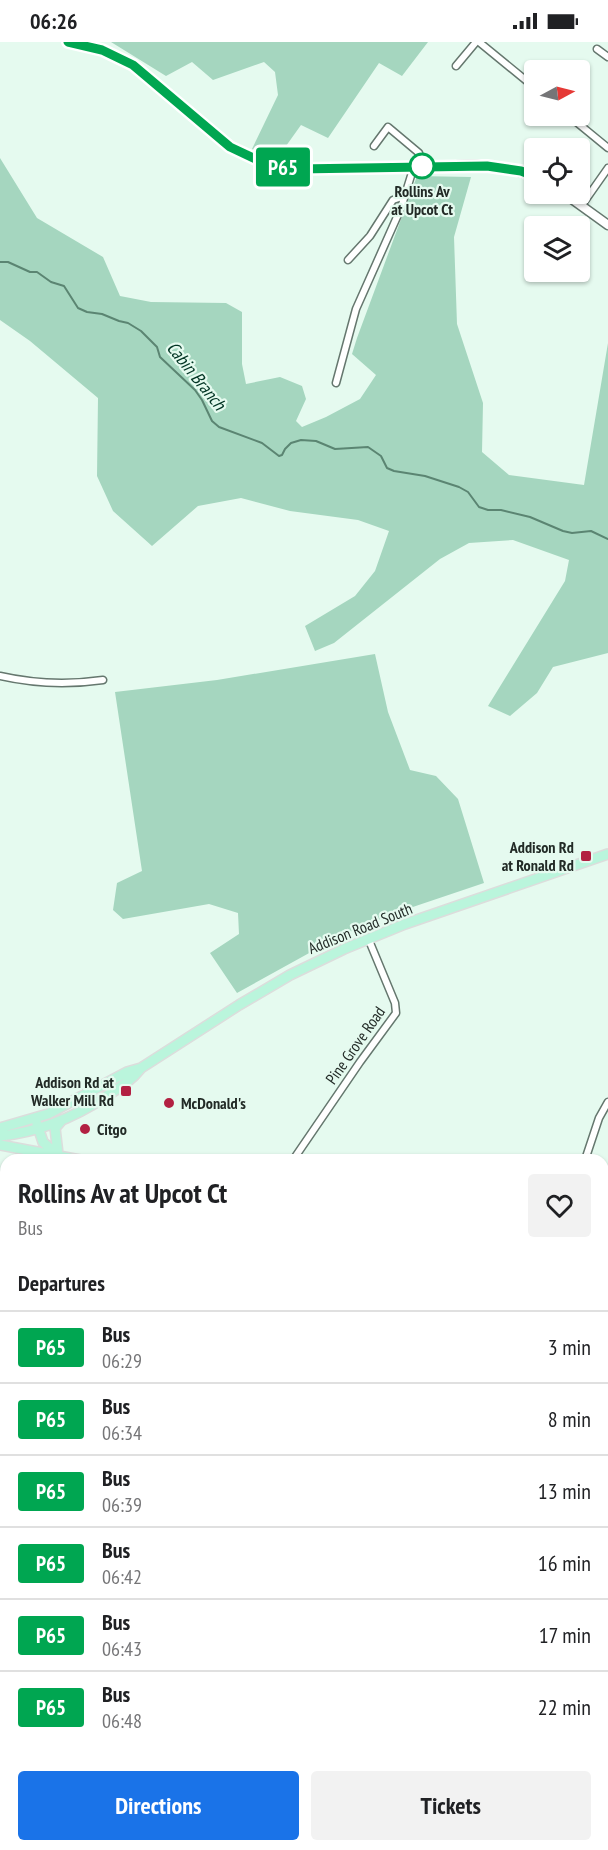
<!DOCTYPE html>
<html lang="en">
<head>
<meta charset="utf-8">
<style>
	:root { --surface:#fff; --page:#f2f2f2; --text:#202124; --muted:#757577; --line:#e0e0e0; --accent:#1a73e8 }
	body { margin:0; font-family:"PT Sans Narrow",sans-serif; background:var(--page); color:var(--text); height:100vh; display:flex; flex-direction:column; font-size:22px; white-space:nowrap }
	* { box-sizing:border-box; margin:0 }
	p { font-size:20px; color:var(--muted) }
	.icon { flex:none; width:33px; height:33px; fill:none; stroke:currentColor; stroke-width:2; stroke-linecap:round; stroke-linejoin:round }
	.map { position:relative; flex:1; overflow:hidden }
	.side { position:absolute; left:0px; top:1112px; width:609px; height:698px; display:flex; flex-direction:column; background:var(--surface); border-radius:18px 18px 0 0; box-shadow:0 2px 4px #0004 }
	.side>* { flex:none }
	.badge { padding:0 12px; border-radius:4px; font-size:21px; line-height:39px }
	.needle { width:39px; rotate:83deg }
	.controls { position:absolute; left:524px; top:18px; display:grid; gap:12px }
	.controls a { display:grid; place-items:center; width:66px; height:66px; border-radius:6px; background:var(--surface); box-shadow:0 2px 4px #0004; font-size:30px }
	.map>.badge { position:absolute; translate:-50% -50%; box-shadow:0 0 0 3px #fff }
	h2 { padding:0 18px; font-size:22px; line-height:54px }
	.round { display:grid; place-items:center; flex:none; width:63px; height:63px; border-radius:6px; background:var(--page) }
	.headline { display:flex; align-items:center; justify-content:space-between; height:102px; padding:0 18px }
	h1 { font-size:28px; font-weight:600; line-height:45px }
	.button { display:flex; gap:12px; margin-top:auto; padding:12px 18px }
	.button a { flex:1; height:69px; border-radius:6px; background:var(--accent); color:#fff; font-size:24px; font-weight:600; line-height:69px; text-align:center }
	.button a+a { background:var(--page); color:var(--text) }
	ul { padding:0; list-style:none }
	li { display:flex; align-items:center; gap:18px; height:72px; padding:0 18px; border-top:2px solid var(--line) }
	li div { flex:1 }
	li b { display:block; font-size:22px }
	li em { font-style:normal }
	li .badge { min-width:66px; font-weight:700; text-align:center }
	.status { display:flex; justify-content:space-between; align-items:center; height:42px; padding:0 30px; background:var(--surface); direction:ltr }
	.status svg { height:16px; fill:currentColor }
	.map>svg:first-child { display:block }
	.built { fill:#d1eee0 }
	.green { fill:#a5d6bf }
	.lines { fill:none; stroke-linecap:round; stroke-linejoin:round }
	.stream { stroke:#5b8572; stroke-width:2 }
	.street-casing { stroke:#65776e; stroke-width:9 }
	.secondary-casing { stroke:#65776e; stroke-width:11 }
	.primary-casing { stroke:#dcdddc; stroke-width:12 }
	.street { stroke:#fff; stroke-width:6 }
	.secondary { stroke:#fff; stroke-width:8 }
	.primary { stroke:#baf5dc; stroke-width:9 }
	.line-casing { stroke:#fff; stroke-width:14 }
	.line { stroke:#00a651; stroke-width:9 }
	.stop-dot { fill:#fff; stroke:#00a651; stroke-width:3 }
	.poi-dot { fill:#b22042; stroke:#e5faef; stroke-width:2 }
	.labels { text-anchor:middle; stroke-width:4.5; stroke-linejoin:round; paint-order:stroke }
	.stop-label { font-size:16px; font-weight:bold; fill:#222a26; stroke:#e5faef }
	.poi-label { font-size:16px; font-weight:bold; fill:#222a26; stroke:#e5faef; text-anchor:end }
	.street-label { font-size:16px; fill:#222a26; stroke:#e5faef }
	.water-label { font-size:18px; font-style:italic; fill:#023524; stroke:#e5faef }
</style>
</head>
<body>
<div class="status"><b>06:26</b><svg viewBox="0 0 49 12"><path d="M0 12V9h3v3zM5 12V6h3v6zM10 12V3h3v9zM15 12V0h3v12zM26 1h20v11H26zM47 4h2v5h-2z"/></svg></div>
<div class="map">
<svg width="608" height="1808" viewBox="0 0 608 1808">
	<rect width="100%" height="100%" fill="#e5faef"/>
	<path class="built" d="M608,1625V1702L603,1697V1627Z"/>
	<path class="green" d="M111,0H428L402,34L379,21L328,96L301,83L276,118L252,107L278,53L275,30L264,20L213,38L192,20L166,34Z
		M0,116L37,176L103,215L120,254L151,260L226,261L242,270V322L246,342L280,335L302,344L306,357L296,379L302,385L326,375L360,357L376,333L352,312L357,296L417,134L471,135L454,195L457,282L483,361L482,410L509,433L584,443L608,301V611L553,625L537,651L510,674L488,664L565,539L569,518L513,498L469,501L440,517L334,601L315,609L305,584L355,554L375,529L389,489L358,478L290,469L241,456L198,464L152,504L113,469L97,434L98,356L30,299L0,278Z
		M375,612L388,670L410,728L436,734L458,757L484,841L395,871L340,894L237,951L210,911L239,892L238,871L209,862L123,877L113,868L117,841L142,829L115,650L217,638Z
		M6,1154V1239L0,1248V1156Z
		M95,1803H176L172,1808H92Z
		M473,1803H597L596,1808H471Z"/>
	<g class="lines">
		<path class="stream" d="M0,220H8L30,230H37L51,240L64,244L78,266L87,270L102,272L119,279L128,281L141,289L157,305L160,315L195,348L202,358L212,379L219,385L262,401L279,414L282,413L285,407L291,401L301,398L316,399L335,407L368,405L381,414L387,426L394,429L425,434L459,445L468,450L479,465L488,468H501L530,475L563,489L572,491L591,489L608,497"/>
		<g class="street-casing">
			<path id="street" d="M479,0L534,45
				M597,7L608,15
				M456,24L476,0
				M569,74L608,106
				M374,104L388,85L419,111L423,124
				M582,163L608,126
				M348,218L370,194L393,158L405,154
				M336,341L356,267L401,166L414,124
				M0,634C35,642 68,643 103,638
				M293,1118L360,1020L396,971L395,961L368,896
				M585,1118L599,1076L608,1060
				M603,1217L607,1224L608,1232
				M603,1261L608,1257
				M0,1411L6,1407
				M0,1775L6,1773
				M405,1803L411,1808
				M47,1808L50,1803
				M219,1808L223,1803
				M320,1808L324,1803"/>
		</g>
		<g class="secondary-casing">
			<path id="secondary" d="M68,0L102,8L133,23L230,105L262,120L298,127L477,123L509,127L534,134
				M565,152L608,183
				M421,1808L425,1803"/>
		</g>
		<g class="primary-casing">
			<path id="primary" d="M37,1082L43,1100L54,1110
				M0,1086L48,1072L127,1030L141,1026L239,963L290,933L344,907L405,882L608,812
				M0,1094C39,1090 73,1076 105,1055C119,1046 131,1039 141,1026
				M0,1103L80,1118
				M58,1112L55,1086L61,1079
				M603,1709L608,1715"/>
		</g>
		<use href="#street" class="street"/>
		<use href="#secondary" class="secondary"/>
		<use href="#primary" class="primary"/>
	</g>
	<g class="lines">
		<g class="line-casing">
			<path id="line" d="M68,0L102,8L133,23L230,105L262,120L298,127L487,124L521,129L534,134"/>
		</g>
		<use href="#line" class="line"/>
	</g>
	<circle class="stop-dot" cx="422" cy="124" r="12"/>
	<g class="poi-dot">
		<rect x="580" y="808" width="12" height="12" rx="3"/>
		<rect x="120" y="1043" width="12" height="12" rx="3"/>
		<circle cx="169" cy="1061" r="6"/>
		<circle cx="85" cy="1087" r="6"/>
	</g>
	<g class="labels">
		<g class="stop-label">
			<text x="422" y="155">Rollins Av<tspan x="422" dy="18">at Upcot Ct</tspan></text>
		</g>
		<g class="poi-label">
			<text x="574" y="811">Addison Rd<tspan x="574" dy="18">at Ronald Rd</tspan></text>
			<text x="114" y="1046">Addison Rd at<tspan x="114" dy="18">Walker Mill Rd</tspan></text>
			<text x="181" y="1067" text-anchor="start">McDonald's</text>
			<text x="97" y="1093" text-anchor="start">Citgo</text>
		</g>
		<g class="street-label">
			<text transform="translate(360 886) rotate(-22)" y="6">Addison Road South</text>
			<text transform="translate(355 1003) rotate(-55)" y="6">Pine Grove Road</text>
		</g>
		<g class="water-label">
			<text transform="translate(196 334) rotate(51)" y="6">Cabin Branch</text>
		</g>
	</g>
</svg>
<div class="controls">
<a><svg class="needle" viewBox="-14 -14 28 28"><path d="M0-13l5 13h-10z" fill="#e53935"/><path d="M0 13l5-13h-10z" fill="#757577"/></svg></a>
<a><svg class="icon" aria-label="locate" viewBox="0 0 24 24"><circle cx="12" cy="12" r="6"/><path d="M12 2v4M12 18v4M2 12h4M18 12h4"/></svg></a>
<a><svg class="icon" aria-label="layers" viewBox="0 0 24 24"><path d="M12 4l9 5-9 5-9-5zM3 14l9 5 9-5"/></svg></a>
</div>
<b class="badge" style="left:283px;top:125px;background:#00a651;color:#fff">P65</b>
<section class="side">
<div class="headline"><div><h1>Rollins Av at Upcot Ct</h1><p>Bus</p></div><a class="round"><svg class="icon" aria-label="heart" viewBox="0 0 24 24"><path d="M12 20l-8-8c-3-5 5-10 8-4 3-6 11-1 8 4z"/></svg></a></div>
<h2>Departures</h2>
<ul>
<li><span class="badge" style="background:#00a651;color:#fff">P65</span><div><b>Bus</b><p>06:29</p></div><em>3 min</em></li>
<li><span class="badge" style="background:#00a651;color:#fff">P65</span><div><b>Bus</b><p>06:34</p></div><em>8 min</em></li>
<li><span class="badge" style="background:#00a651;color:#fff">P65</span><div><b>Bus</b><p>06:39</p></div><em>13 min</em></li>
<li><span class="badge" style="background:#00a651;color:#fff">P65</span><div><b>Bus</b><p>06:42</p></div><em>16 min</em></li>
<li><span class="badge" style="background:#00a651;color:#fff">P65</span><div><b>Bus</b><p>06:43</p></div><em>17 min</em></li>
<li><span class="badge" style="background:#00a651;color:#fff">P65</span><div><b>Bus</b><p>06:48</p></div><em>22 min</em></li>
</ul>
<div class="button"><a>Directions</a><a>Tickets</a></div>
</section>
</div>
</body>
</html>
